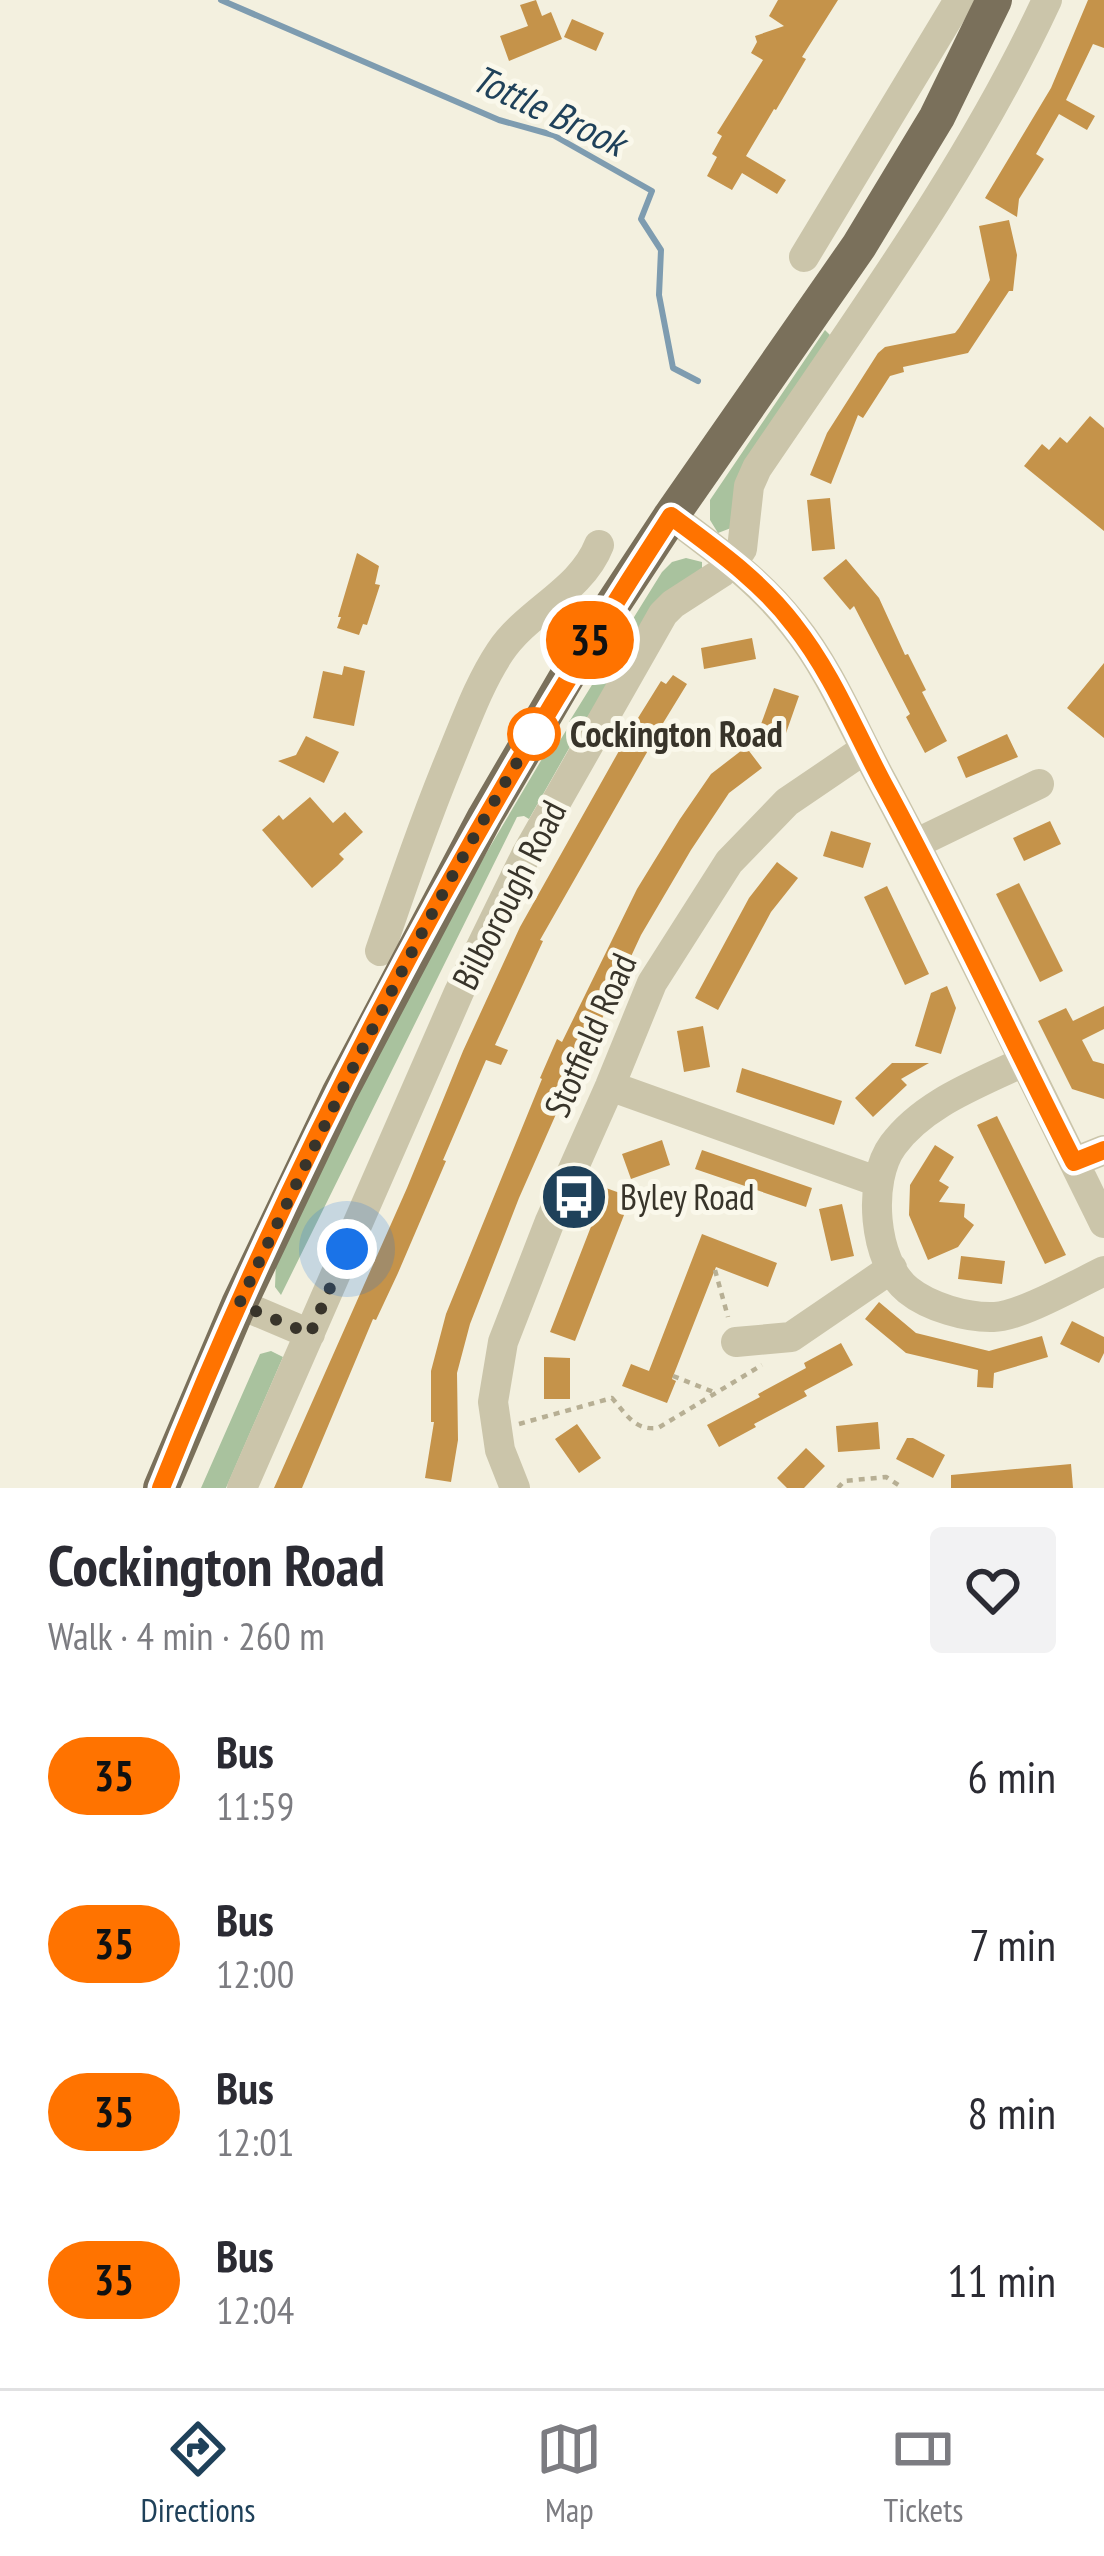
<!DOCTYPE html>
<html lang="en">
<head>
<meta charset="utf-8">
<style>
	:root { --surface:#fff; --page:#f2f2f3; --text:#2b2b33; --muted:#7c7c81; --line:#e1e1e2; --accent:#1f415a }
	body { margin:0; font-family:"PT Sans Narrow",sans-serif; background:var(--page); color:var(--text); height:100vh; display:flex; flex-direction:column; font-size:45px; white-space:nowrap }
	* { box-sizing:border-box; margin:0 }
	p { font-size:39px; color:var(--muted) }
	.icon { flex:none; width:66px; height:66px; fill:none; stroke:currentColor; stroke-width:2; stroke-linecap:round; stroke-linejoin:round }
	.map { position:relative; height:1488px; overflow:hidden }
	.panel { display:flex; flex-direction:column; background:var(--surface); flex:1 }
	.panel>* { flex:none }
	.badge { padding:0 24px; border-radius:39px; font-size:42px; line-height:78px }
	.you { position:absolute; width:60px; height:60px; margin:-30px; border:9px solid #fff; border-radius:50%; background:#1a73e8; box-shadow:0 0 0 18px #1a73e833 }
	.map>.badge { position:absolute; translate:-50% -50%; box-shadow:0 0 0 6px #fff }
	.round { display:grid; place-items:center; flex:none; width:126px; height:126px; border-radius:12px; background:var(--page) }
	.summary { display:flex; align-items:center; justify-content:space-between; height:204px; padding:0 48px }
	h1 { font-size:57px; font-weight:700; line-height:90px }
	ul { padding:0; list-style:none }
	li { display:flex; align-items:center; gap:36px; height:168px; padding:0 48px }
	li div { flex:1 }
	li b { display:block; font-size:45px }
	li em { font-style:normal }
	li .badge { min-width:132px; font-weight:700; text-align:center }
	.tabs { display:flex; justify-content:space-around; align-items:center; height:168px; border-top:3px solid var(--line); background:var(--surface); font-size:33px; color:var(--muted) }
	.tabs a { display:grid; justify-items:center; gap:6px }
	.tabs .selected { color:var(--accent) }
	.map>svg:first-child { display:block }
	.green { fill:#a9c29e }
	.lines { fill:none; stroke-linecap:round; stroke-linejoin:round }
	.stream { stroke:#7e9cb0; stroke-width:6 }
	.building { fill:#c5934a }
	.path { stroke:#b7af94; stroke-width:4.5; stroke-dasharray:6 6; stroke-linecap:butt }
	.minor { stroke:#cbc5aa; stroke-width:30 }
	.major { stroke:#7a705b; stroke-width:36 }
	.line-casing { stroke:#fff; stroke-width:27 }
	.line { stroke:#ff7300; stroke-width:18 }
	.walk { stroke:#38342a; stroke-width:12; stroke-dasharray:0 21.6 }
	.stop-dot { fill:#fff; stroke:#ff7300; stroke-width:6 }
	.labels { text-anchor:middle; stroke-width:10; stroke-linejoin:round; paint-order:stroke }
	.stop-label { font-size:36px; font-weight:bold; fill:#38342a; stroke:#faf8eb; text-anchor:start }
	.street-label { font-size:36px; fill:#38342a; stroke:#faf8eb }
	.poi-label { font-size:36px; fill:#38342a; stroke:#faf8eb; text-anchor:start }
	.water-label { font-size:39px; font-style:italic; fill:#1f415a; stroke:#faf8eb }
</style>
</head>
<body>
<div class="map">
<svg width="1104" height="1488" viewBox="0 0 1104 1488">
	<rect width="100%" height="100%" fill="#f3f0df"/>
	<path class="green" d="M825,330L830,335L731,528L718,533L710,520V500Z
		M686,558L702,562V568L663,597L580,729L569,722L662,572L672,562Z
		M567,729L576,736L529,819L524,816L517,817L281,1295L275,1287L276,1261L308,1190L455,906L549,747H556Z
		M271,1351L283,1357L226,1488H201L260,1354Z"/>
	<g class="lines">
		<path class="stream" d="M221,0L499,120L553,135L652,191L641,219L661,250L659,295L673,368L698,381"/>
	</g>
	<path class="building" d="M536,0L542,16L551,12L562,39L509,61L500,36L528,26L520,5Z
		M778,0H838L802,57L806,59L776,110L774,109L746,156L786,180L777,194L742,173L732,190L707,176L717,157L712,154L722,136L717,133L763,60L751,53L757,42L755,36L784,26L769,16Z
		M1088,0H1104V48L1093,44L1066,100L1095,116L1087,130L1059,114L1036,154L1044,159L1019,199L1017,217L985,198L1051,88Z
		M572,19L604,33L596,51L564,37Z
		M1009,220L1017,255L1013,291H1009L968,353L903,367L904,372L890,376L863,418L858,415L831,484L810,475L827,433L878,353L885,347L955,333L959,328L990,280L979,226Z
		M1090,416L1104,428V531L1024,466L1042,444L1049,450L1060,437L1067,443Z
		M830,498L835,549L812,551L807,500Z
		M357,553L379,566L375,584L380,585L367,625L363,624L359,635L337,628L341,617H338Z
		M846,559L879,598L905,655L908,654L926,690L922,692L947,741L925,753L906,717L910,714L854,606L850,610L823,578Z
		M752,638L756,659L704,669L701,648Z
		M1104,663V738L1067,708Z
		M344,666L365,671L354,726L313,718L323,671L342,675Z
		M673,675L687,684L657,733L672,741L663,755L650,747L540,940L543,941L495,1045L508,1050L501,1065L486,1060L443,1160L446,1161L398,1273L376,1320L373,1319L302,1488H274L407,1188L463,1051L520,927L633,726L661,681L666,684Z
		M774,688L799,696L785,736L760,727Z
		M1007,734L1018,757L966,778L957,757Z
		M306,736L339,752L324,783L278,761L296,755Z
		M746,747L762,768L729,793L691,850L641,935L593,1038L588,1036L557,1103L560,1105L519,1198L470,1324L457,1373L458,1440L451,1482L425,1478L434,1422H431V1371L446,1314L542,1079L540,1078L557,1039L562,1042L637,889L680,819L711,774Z
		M310,797L333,823L345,812L363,832L339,854L344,859L337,866L312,888L262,830L279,815L283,820Z
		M1050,821L1061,844L1024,861L1013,838Z
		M831,831L871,843L863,868L823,856Z
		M777,862L798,878L771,912L718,1010L695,998L749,898Z
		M1019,883L1063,971L1040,982L996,894Z
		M887,886L929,974L905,985L864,897Z
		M947,986L956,1008L941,1054L915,1046L931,993Z
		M1104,1006V1029L1082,1040L1093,1061L1104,1064V1099L1072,1089L1038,1021L1066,1008L1073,1021Z
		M703,1026L710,1067L684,1072L677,1031Z
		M892,1063H929L901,1079L907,1085L873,1117L855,1098Z
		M742,1068L842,1101L834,1125L736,1092Z
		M997,1116L1066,1255L1045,1264L977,1125Z
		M662,1140L670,1165L631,1179L622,1154Z
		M935,1145L954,1157L939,1181L949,1187L939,1202L965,1204L964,1217L974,1225L958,1247L928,1260L909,1215L910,1185Z
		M702,1150L812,1188L806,1207L695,1169Z
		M606,1188L631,1197L575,1341L550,1332Z
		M842,1204L854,1256L831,1261L819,1209Z
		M702,1234L777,1263L768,1287L716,1267L672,1379L676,1381L667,1403L622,1386L631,1364L649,1371Z
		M961,1256L1005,1261L1002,1284L958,1279Z
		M879,1302L916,1333L989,1351L1042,1336L1048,1357L994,1373L993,1388L977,1387L978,1370L906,1353L865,1319Z
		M1072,1321L1104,1337V1353L1099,1363L1060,1344Z
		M841,1343L853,1365L804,1391L807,1396L754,1424L756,1427L719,1447L707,1425L760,1397L758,1394L806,1368L804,1363Z
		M544,1357L570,1358V1399H544Z
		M878,1422L880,1449L838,1452L836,1426Z
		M577,1424L601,1458L579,1473L555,1439Z
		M907,1438H913L945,1455L933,1478L896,1459Z
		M806,1448L825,1466L804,1488H787L777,1478Z
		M1071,1464L1073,1488H951V1475Z"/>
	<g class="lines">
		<path class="path" d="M715,1270L728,1317
			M673,1376L716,1393
			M519,1424L612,1398C626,1414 635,1431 658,1428L762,1365
			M838,1488L844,1481L886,1477L903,1488"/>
		<path class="minor" d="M804,257L959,0
			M671,516C715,549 759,580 793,624C831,671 854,730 883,783C960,927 1031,1076 1104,1223
			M917,843L1039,784
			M380,951C403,884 426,817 453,752C467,718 480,682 500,652C527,611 581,591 599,545
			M1023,1062C978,1084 924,1103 893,1145C867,1180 873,1262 908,1290C929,1307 967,1318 994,1317C1019,1317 1079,1283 1104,1271
			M610,1086L876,1181
			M1074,1162L1104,1150
			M239,1304L310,1334
			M736,1342L791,1337L892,1268
			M242,1488L459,992L526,855L663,614L673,604L721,573L742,549L749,486L757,468C859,317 970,166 1047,0
			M515,1488L500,1450L493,1402L503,1342L550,1221L610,1086L652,983L729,862L787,802L865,749"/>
		<path class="major" d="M161,1488L239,1304L339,1094L485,817L579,656L671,516L859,246L937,117L994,0"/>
	</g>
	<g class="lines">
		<g class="line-casing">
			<path id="line" d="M161,1488C296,1148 471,822 671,516C715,549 760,580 794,625C832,673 855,731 884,785C951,908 1010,1036 1074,1162L1104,1150"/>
		</g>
		<use href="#line" class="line"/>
		<path class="walk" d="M347,1249L310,1334L239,1304C331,1111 423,917 534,734"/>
	</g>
	<defs>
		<g id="bus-disc" transform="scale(3.45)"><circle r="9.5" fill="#1f415a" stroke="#faf8eb"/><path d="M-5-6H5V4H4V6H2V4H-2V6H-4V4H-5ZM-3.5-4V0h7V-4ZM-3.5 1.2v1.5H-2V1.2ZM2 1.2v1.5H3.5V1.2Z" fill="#fff"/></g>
	</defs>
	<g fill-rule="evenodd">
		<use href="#bus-disc" x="574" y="1197"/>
	</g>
	<circle class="stop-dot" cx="534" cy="734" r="24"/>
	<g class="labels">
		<g class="stop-label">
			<text x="570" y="747">Cockington Road</text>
		</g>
		<g class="street-label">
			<text transform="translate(509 895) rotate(-63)" y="13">Bilborough Road</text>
			<text transform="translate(590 1035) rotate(-66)" y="13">Stotfield Road</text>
		</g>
		<g class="poi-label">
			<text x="620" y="1210">Byley Road</text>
		</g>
		<g class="water-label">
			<text transform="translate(549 110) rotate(25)" y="14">Tottle Brook</text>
		</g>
	</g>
</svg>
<div class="you" style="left:347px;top:1249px"></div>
<b class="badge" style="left:590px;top:640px;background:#ff7300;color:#111">35</b>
</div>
<section class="panel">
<div class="summary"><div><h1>Cockington Road</h1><p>Walk · 4 min · 260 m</p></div><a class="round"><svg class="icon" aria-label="heart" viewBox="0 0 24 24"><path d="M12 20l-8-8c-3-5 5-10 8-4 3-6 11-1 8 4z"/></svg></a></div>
<ul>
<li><span class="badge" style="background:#ff7300;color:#111">35</span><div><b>Bus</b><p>11:59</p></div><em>6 min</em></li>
<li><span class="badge" style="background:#ff7300;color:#111">35</span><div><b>Bus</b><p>12:00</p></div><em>7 min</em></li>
<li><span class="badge" style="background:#ff7300;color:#111">35</span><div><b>Bus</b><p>12:01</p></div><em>8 min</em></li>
<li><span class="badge" style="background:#ff7300;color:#111">35</span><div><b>Bus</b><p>12:04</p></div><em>11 min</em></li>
</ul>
</section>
<nav class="tabs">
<a class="selected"><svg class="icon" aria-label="directions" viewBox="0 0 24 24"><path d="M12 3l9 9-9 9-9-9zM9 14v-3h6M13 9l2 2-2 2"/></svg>Directions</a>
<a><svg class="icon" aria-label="map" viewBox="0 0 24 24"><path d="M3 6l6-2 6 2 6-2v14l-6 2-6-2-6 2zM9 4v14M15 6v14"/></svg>Map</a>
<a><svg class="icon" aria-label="tickets" viewBox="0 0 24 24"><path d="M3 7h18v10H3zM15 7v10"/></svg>Tickets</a>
</nav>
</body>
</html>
